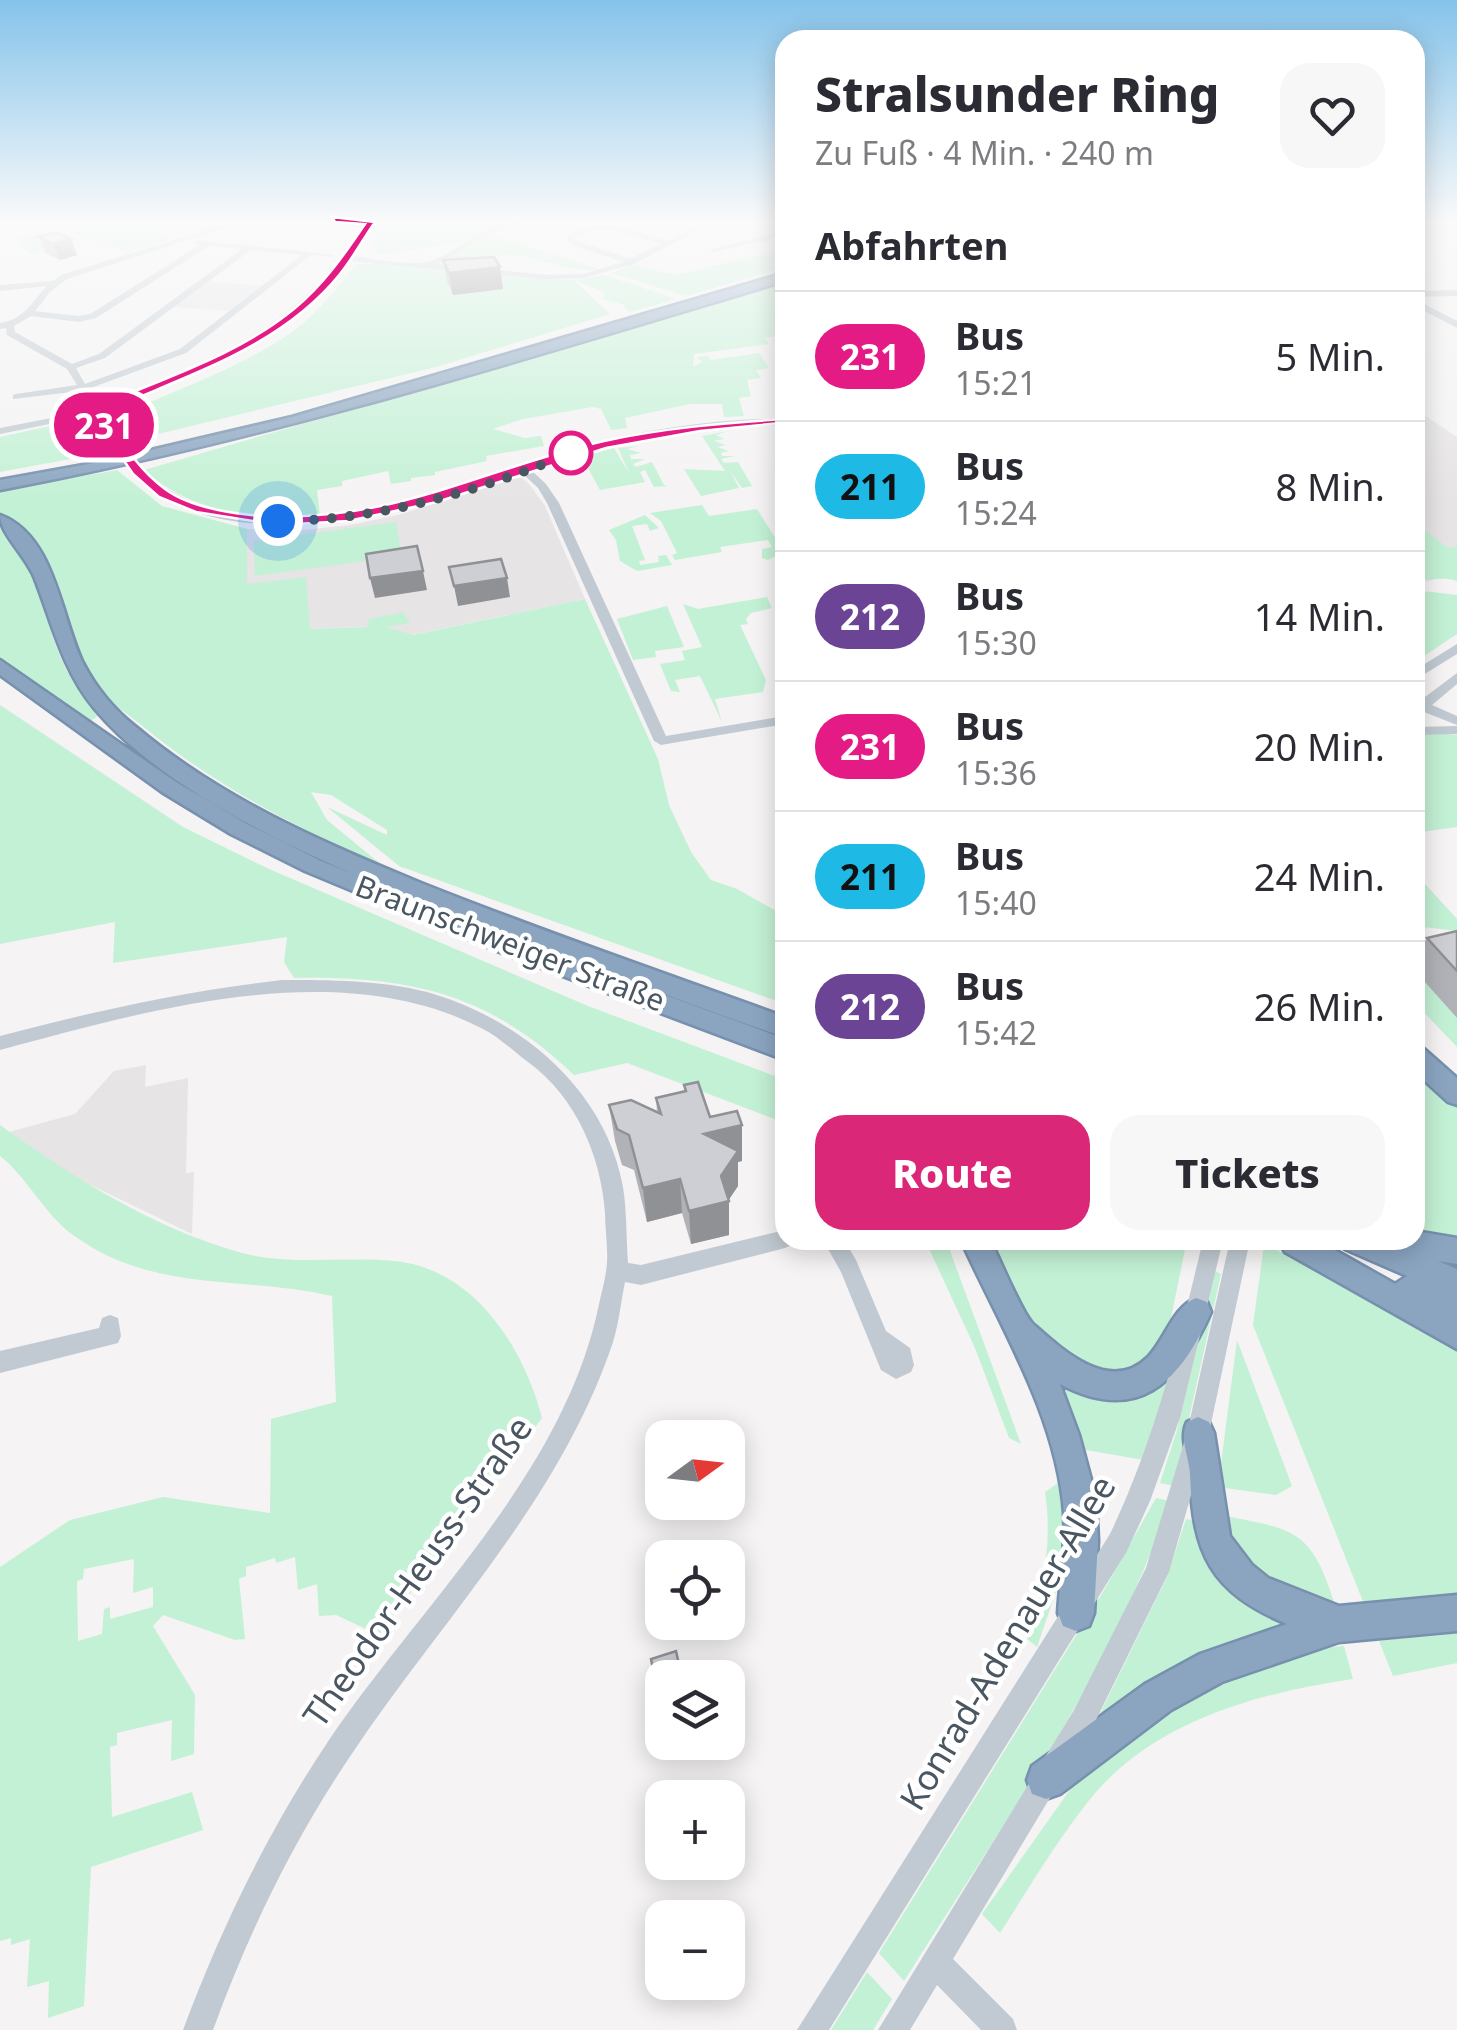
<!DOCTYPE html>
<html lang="de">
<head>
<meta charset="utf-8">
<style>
	:root { --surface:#fff; --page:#f7f7f7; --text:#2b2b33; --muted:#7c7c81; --line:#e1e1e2; --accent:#db2777 }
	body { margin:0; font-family:"Noto Sans",sans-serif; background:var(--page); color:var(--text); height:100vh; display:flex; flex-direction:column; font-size:38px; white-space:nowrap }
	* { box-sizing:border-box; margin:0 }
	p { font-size:32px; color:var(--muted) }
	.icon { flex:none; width:55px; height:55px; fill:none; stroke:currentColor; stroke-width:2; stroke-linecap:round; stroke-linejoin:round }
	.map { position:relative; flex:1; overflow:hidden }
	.panel { position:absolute; left:775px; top:30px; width:650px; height:1220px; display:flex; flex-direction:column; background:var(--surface); border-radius:30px; box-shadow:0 5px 25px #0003 }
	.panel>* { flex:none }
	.badge { padding:0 20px; border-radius:32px; font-size:35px; line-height:65px }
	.needle { width:65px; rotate:75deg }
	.controls { position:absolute; left:645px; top:1420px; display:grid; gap:20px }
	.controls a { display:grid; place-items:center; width:100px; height:100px; border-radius:20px; background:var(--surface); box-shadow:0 5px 25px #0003; font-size:50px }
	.you { position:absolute; width:50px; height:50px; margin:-25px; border:8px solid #fff; border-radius:50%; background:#1a73e8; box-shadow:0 0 0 15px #1a73e833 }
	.map>.badge { position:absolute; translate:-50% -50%; box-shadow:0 0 0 5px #fff }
	h2 { padding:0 40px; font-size:38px; line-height:90px }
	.round { display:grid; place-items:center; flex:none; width:105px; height:105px; border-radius:30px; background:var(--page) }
	.overview { display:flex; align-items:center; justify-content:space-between; height:170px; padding:0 40px }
	h1 { font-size:48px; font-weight:800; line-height:75px }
	.primary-button { display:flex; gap:20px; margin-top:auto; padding:20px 40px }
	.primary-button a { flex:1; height:115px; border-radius:30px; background:var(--accent); color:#fff; font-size:40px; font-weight:800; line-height:115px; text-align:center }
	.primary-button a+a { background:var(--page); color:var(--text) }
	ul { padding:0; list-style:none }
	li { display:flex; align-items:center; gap:30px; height:130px; padding:0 40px; border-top:2px solid var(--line) }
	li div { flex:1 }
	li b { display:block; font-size:38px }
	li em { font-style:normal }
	li .badge { min-width:110px; font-weight:700; text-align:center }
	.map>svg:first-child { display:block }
	.commercial { fill:#fdf9ef }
	.education { fill:#e6e4e5 }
	.green { fill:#c3f1d5; fill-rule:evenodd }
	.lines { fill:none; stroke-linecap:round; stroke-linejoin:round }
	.highway-casing { stroke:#7690ad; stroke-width:5 }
	.minor { fill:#c1cad2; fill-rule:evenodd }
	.highway { fill:#8ba5c1; fill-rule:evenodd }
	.minor-bridge { stroke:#c1cad2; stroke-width:11 }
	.wall { fill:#b0b2b7 }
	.shaded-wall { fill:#909195 }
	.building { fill:#cdcfd5; stroke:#909195; stroke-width:2.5 }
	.line { fill:#e51b85; stroke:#fff; stroke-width:2.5 }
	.walk { stroke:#4a5661; stroke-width:10; stroke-dasharray:0 18 }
	.stop-dot { fill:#fff; stroke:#e51b85; stroke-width:5 }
	.labels { text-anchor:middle; stroke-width:9; stroke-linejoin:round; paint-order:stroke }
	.street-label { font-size:30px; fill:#4a5661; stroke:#fff }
	.near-street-label { font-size:35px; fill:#4a5661; stroke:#fff }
</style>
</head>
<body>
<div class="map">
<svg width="1457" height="2030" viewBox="0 0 1457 2030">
	<rect width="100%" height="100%" fill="#f5f3f3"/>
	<path class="commercial" d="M315,219L351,225L354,228L342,244L288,239Z"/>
	<path class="education" d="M206,281L264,286L231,311L172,307Z
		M1415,409L1457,437V581L1445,577L1427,581L1415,577Z
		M514,478H522L530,485L545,506L585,599L407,636L384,626L309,629L247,585V529L294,531L350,525L398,515Z
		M146,1065L145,1087L188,1078L186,1173L194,1172L192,1234L70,1175L9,1132L75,1114L114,1071Z"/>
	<path class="green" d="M112,219H181L149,229L173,239L129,252L65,231L44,237L60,246L31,254L12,239Z
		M384,219H442L485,236L490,234L599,269C568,274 537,255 504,255C483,256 462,267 440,265L439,262L475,240L377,255L371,240L378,239L376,232L393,230H383Z
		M785,248V267L686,296L612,273L631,265L677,275Z
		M379,263L571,280L604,275L676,299L629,312L622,304L603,299L604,292L574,280L610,314L436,367L158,434L132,410C185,386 244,366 292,332C317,314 336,288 356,265Z
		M785,284V334L765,338L769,344L694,354L693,367L702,362L697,357L707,356L711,360L759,353L769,368L756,370L761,378L747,380L751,396L739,398L744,416L724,417L722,404H690L625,418L627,428L611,430L601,409L593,407L523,419L493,429L525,438L541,436L544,446L486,456L487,461L435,472V475L411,478V481L391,484L388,471L342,481V486L317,490L320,516C257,520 193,514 144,470Z
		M64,423L87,428L104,447L103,453L0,472V437Z
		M728,431L716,435L724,439L714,441L726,445L717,447L729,451L721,453L722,456H735L721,459L724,463L738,462L752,486L742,488L731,472L739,488L701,496L684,469L725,471L702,436Z
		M639,446L627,449L641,453L630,455L631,459H645L633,464L636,467L652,462L664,485L668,486L654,487L645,470L640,472L645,482L600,490L582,457L614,448L629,473L618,448Z
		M117,470L162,506L247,529V584L306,577L310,629L367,627L369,619L403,612L410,623L386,627L413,635L585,599L658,759L669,805L691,852L711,880L737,889L785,916V1004L399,866L327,807L387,835V830L331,795L311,792L327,820L383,866C298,828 217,787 145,728C127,713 108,702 94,682C55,628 69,545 0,513V491Z
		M702,505L709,516L757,509L784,552L768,560L762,558V549L772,547L768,540L720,547L722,552L675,560L672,555L677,553L661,521L650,513Z
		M645,515L659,528L650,531L647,524L632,526L645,560L639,561L640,565L659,562L658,556L666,555L672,565L637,571L620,561L616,540L609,530Z
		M396,522L402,556L255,576L254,541Z
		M1415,523L1448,548L1457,547V581C1442,576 1430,582 1415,577Z
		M0,526C39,556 42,609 58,651C67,675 82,696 100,715L88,722L0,658Z
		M1415,590L1457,595V634L1415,662Z
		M767,597L772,608L751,613L746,619L748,624L740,625L766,680L763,692L715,699L722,722L700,676L675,680L680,692L671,691L660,664L685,660L682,651L702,647L683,604L698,609Z
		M667,606L684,647L655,651L656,657L633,660L617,619Z
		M0,705L183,827L269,869L588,1006L785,1080V1123L627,1063L574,1075C489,993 409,976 294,978L284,962L287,937L113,963L115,922L0,944Z
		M1426,732L1457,735V827L1421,832L1425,838L1415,840V736Z
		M1415,873L1457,919V931L1415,926Z
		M1415,971L1457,1018V1047L1415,1003Z
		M1415,1074L1457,1108V1240L1415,1235Z
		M0,1125C74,1178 153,1228 242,1253C293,1266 342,1256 394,1261C474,1268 524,1348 542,1418L379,1635L336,1615L319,1616L317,1584L298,1590L295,1557L276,1563L275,1558L246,1567V1576L239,1579L245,1639L235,1640L163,1615L153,1626L195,1695L194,1754L171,1761L172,1720L117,1733V1745L110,1747L112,1817L192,1792L203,1830L91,1867L84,2006L48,2018L49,1981L27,1987L30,1939L11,1945V1938L0,1941V1567L70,1520L163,1497L270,1513L271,1419L336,1402L332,1296C241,1275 154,1294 73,1235C44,1214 28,1178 0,1156ZM134,1559L133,1593L153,1587V1607L110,1619V1607L104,1609L102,1634L78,1641L77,1581L83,1579L84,1569Z
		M925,1240H946L1021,1444L1009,1438L975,1348Z
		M988,1240H1187L1166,1342L1154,1359L1111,1378L1037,1338L1005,1283Z
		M1264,1245L1344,1279L1457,1344V1596L1364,1604L1253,1325Z
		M1215,1271L1221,1274L1174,1486L1160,1483L1177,1430Z
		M1237,1340L1292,1486L1276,1495L1218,1487Z
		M1045,1368L1170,1376L1144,1460L1074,1448Z
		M1061,1481L1065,1565L1037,1647L1027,1639C1043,1590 1053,1543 1045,1492Z
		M1156,1498L1170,1501C1111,1675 1001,1826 904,1981L879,1953L1103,1592Z
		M1221,1515C1295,1530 1311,1528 1335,1605L1290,1598L1235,1558Z
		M1186,1519L1197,1521L1300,1622L1093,1728L1167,1577Z
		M1457,1632V1663L1393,1676L1379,1641Z
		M1344,1646L1353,1679C1258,1693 1154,1721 1091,1798C1057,1840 1029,1888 1000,1933L982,1914L1079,1777L1195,1689L1312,1649Z
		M867,1972L892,1999L873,2030H831Z"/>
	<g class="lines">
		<g class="highway-casing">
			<path id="highway" d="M785,273V281C525,359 267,440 0,490V480L100,462L292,417Z
				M0,515C55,535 61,618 83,663C96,688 114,710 136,727C220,798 321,842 421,883C541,931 664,973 785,1017V1037C709,1012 633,982 558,954C420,902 188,822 94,708C62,669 53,625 35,579C27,557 0,534 0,515Z
				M0,660L176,782L247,824L321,861L518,941L785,1039V1060L502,953L305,871L231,834L162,792L0,675Z
				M1415,1046L1424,1049L1457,1078V1105L1448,1102L1415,1072Z
				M1415,1231L1457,1238V1264L1438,1261L1457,1269V1349L1285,1252L1280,1243L1317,1240L1395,1284L1407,1276L1345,1249L1341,1240H1415Z
				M961,1240H990C999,1257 1022,1314 1033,1324C1061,1349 1110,1395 1148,1357C1165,1340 1173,1307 1196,1298L1207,1302L1211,1312C1180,1383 1137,1425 1060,1384L1079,1435L1096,1498L1098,1541L1094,1613L1089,1626L1076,1631L1063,1626L1058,1613C1060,1580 1066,1546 1064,1513C1057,1416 1000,1326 961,1240Z
				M1198,1417L1209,1422L1214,1433L1230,1536L1252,1565L1268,1578L1339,1606L1457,1595V1631L1339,1642L1222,1682L1171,1710L1060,1794L1046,1799L1032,1794L1027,1780L1032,1766L1145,1684L1200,1654L1287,1624C1210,1592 1193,1554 1190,1474C1189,1456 1179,1439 1187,1422Z"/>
		</g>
		<path class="minor" d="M241,219H254L67,279L50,292L35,311L79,316L90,314L200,245L193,242L197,240L335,255L331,257L311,255L186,353L88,389L96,403L108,402C216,359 301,327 365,224L332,219H376L353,256C371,258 416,267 431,261C466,247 490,219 533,219L482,238L438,264L546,275L583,274L623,262L571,245L566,237C598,215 633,231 667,241L709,219H719L634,264L583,278L546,279L349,261C293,337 201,371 116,406L120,409L112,417L99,421L79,418L0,434V428L77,413L87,404L80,391L13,399V395L16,394L77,385L67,369L7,335L6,328L0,329V323C23,320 32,302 47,286L0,291V285L53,281L61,275ZM593,230L618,231L660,244L630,259L577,241L574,238ZM209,246L242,249L99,354L72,364L15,332L14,326L31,316L79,322L96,318ZM251,250L302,255L180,349L85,384L76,368L105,358ZM105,408L109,410L99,415L86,414L91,410Z
			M1415,223L1457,224V228L1415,227Z
			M785,227V232L769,240L713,252L709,250L763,236Z
			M1457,290V296L1415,297V291Z
			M1415,299L1457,321V328L1415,306Z
			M760,419H785V425C697,425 613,442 530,469L546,484L559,503L666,736L785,716V724L661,745L654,741L547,503L538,488L521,472C413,507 223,570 132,471L141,469C259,577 456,479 587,445C644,430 702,421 760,419Z
			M1457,644V654L1415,680V670Z
			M1457,673V684L1432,705L1457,716V725L1424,712L1415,716V699L1421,700Z
			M1457,726V734L1415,735V727Z
			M282,980C330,980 380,980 427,992C519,1018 605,1088 623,1187C627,1212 626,1238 628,1263L641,1265L785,1230V1240H795L792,1245L785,1248L641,1285L625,1282C621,1301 619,1323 613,1342C560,1501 440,1621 349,1758C292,1843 248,1934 213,2030H183C221,1928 268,1831 329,1740C422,1603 565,1472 599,1304C602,1291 606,1277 607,1263C608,1247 605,1229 605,1213C601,1156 576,1097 528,1062C513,1051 498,1036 481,1028C337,954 146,1011 0,1050V1036C94,1011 186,991 282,980Z
			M823,1240H844L856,1260L886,1331L910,1348L914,1365L911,1372L896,1379L881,1370L841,1272Z
			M1203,1240H1223L1180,1418L1150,1501L1127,1551L829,2030H797L1110,1534C1155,1440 1179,1341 1203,1240Z
			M1230,1240H1250L1209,1433L1169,1572L1092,1728L953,1959L1013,2019L1017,2030H981L937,1985L910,2030H878L1074,1710L1146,1568L1187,1433Z
			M110,1315L118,1318L121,1336L118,1343L0,1373V1351L99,1328L102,1318Z"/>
		<use href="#highway" class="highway"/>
		<path class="minor-bridge" d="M117,445L137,471"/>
	</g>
	<path class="wall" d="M39,237L71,239L77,255L60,260L45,253Z
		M443,260L503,289L453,295L447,281Z
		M1457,931V1018L1415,971V956L1427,938Z
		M684,1085L710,1117L742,1125V1161L738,1162V1186L728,1200L729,1235L691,1244L682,1213L647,1222L634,1170L622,1165L615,1141L609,1105L657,1112L656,1098L685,1092Z"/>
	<path class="shaded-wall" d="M71,239L77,255L60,260L53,244Z
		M500,267L503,289L453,295L449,273Z
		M423,571L427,590L375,598L370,578Z
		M507,578L510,597L458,606L454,586Z
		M742,1125V1161L738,1162V1186L728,1201H729V1235L691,1244L689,1211L704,1134Z
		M680,1179L682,1213L647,1222L643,1188Z"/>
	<path class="building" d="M56,232L71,239L53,244L39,237Z
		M494,257L500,267L449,273L443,260Z
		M417,546L423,571L370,578L366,554Z
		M501,559L507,578L454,586L449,567Z
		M1457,931V971L1427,938Z
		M698,1082L710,1117L737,1111L742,1125L704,1134L738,1151L721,1176L729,1201L689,1211L680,1179L643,1188L629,1135L617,1129L609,1105L631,1100L661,1114L656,1098L686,1091L684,1085Z
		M676,1651L682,1678H662V1712L651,1659Z"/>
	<linearGradient id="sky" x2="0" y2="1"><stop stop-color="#85c3ea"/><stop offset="0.44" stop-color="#fafafa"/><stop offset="1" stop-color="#fafafa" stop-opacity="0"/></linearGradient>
	<rect width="1457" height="503" fill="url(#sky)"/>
	<path class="line" d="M332,217L375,222C363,239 353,258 340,274C284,344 196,372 116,407L118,414L107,419C124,445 139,470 165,489C188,506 222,512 251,515C384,527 481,469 604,441C664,428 724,423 785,419L791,422L700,431L606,448L437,502L348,521L278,525L196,512L159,497L133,474L95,418L107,410L106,403C170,376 241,353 295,308C323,285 344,255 365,224L335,222Z"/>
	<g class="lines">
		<path class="walk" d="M278,521C378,521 483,490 571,453"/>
	</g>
	<circle class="stop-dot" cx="571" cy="453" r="20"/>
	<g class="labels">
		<g class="street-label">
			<text transform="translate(510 944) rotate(21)" y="10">Braunschweiger Straße</text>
		</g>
		<g class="near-street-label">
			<text transform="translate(418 1572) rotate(-55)" y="12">Theodor-Heuss-Straße</text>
			<text transform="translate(1008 1643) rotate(-59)" y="12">Konrad-Adenauer-Allee</text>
		</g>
	</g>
</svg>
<div class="controls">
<a><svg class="needle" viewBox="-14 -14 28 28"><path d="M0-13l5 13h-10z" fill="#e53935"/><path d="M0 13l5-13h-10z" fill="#7c7c81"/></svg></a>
<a><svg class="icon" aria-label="locate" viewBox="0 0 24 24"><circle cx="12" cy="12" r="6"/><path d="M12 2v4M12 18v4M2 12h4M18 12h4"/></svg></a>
<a><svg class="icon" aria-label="layers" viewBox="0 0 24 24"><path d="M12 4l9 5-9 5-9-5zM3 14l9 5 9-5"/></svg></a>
<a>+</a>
<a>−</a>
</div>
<div class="you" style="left:278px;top:521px"></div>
<b class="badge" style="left:104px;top:425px;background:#e51b85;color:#fff">231</b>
<section class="panel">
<div class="overview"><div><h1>Stralsunder Ring</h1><p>Zu Fuß · 4 Min. · 240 m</p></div><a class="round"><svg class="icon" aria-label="heart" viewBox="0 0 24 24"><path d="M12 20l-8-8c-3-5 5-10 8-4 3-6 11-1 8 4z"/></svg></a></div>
<h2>Abfahrten</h2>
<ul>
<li><span class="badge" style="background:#e51b85;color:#fff">231</span><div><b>Bus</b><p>15:21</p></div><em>5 Min.</em></li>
<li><span class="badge" style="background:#1eb9e5;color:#111">211</span><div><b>Bus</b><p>15:24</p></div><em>8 Min.</em></li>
<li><span class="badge" style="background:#6c4495;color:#fff">212</span><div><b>Bus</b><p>15:30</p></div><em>14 Min.</em></li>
<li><span class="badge" style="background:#e51b85;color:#fff">231</span><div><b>Bus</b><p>15:36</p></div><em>20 Min.</em></li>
<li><span class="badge" style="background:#1eb9e5;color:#111">211</span><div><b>Bus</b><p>15:40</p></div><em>24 Min.</em></li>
<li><span class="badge" style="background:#6c4495;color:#fff">212</span><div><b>Bus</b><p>15:42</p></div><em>26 Min.</em></li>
</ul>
<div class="primary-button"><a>Route</a><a>Tickets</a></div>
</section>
</div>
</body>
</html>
